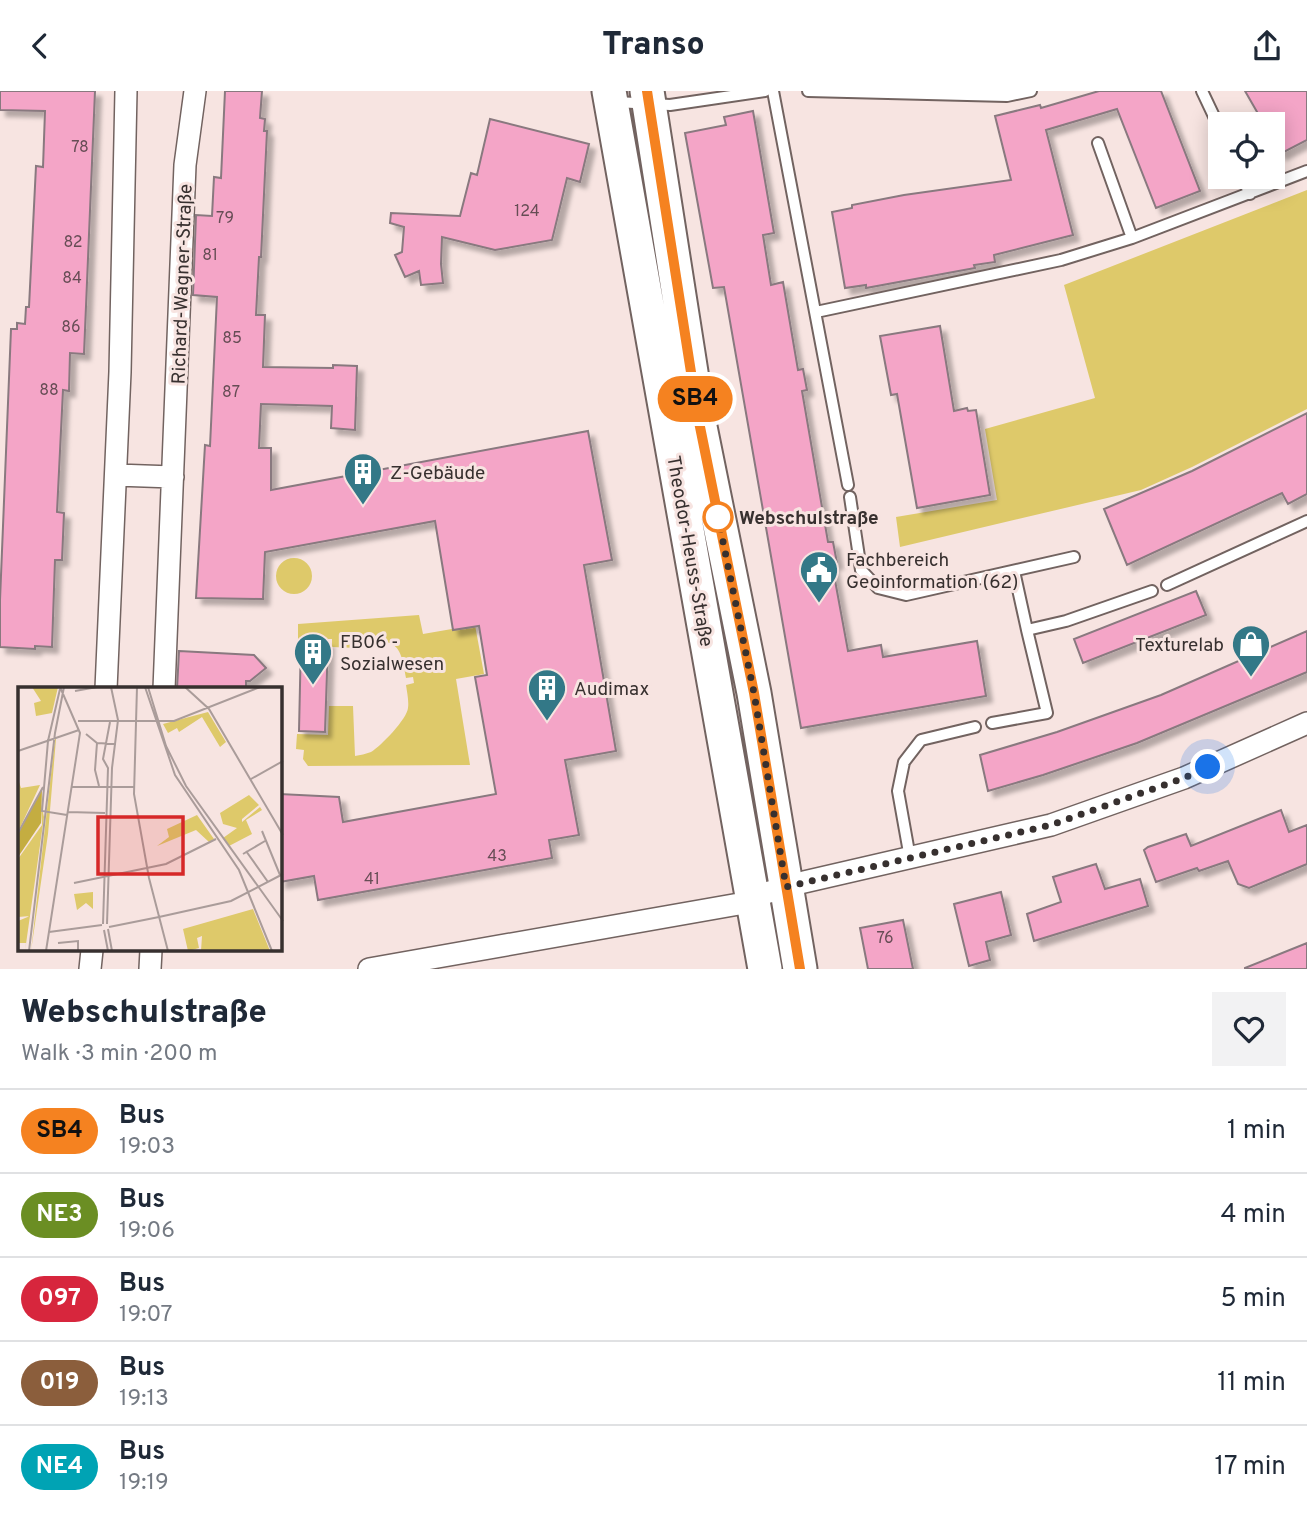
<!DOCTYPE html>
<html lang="en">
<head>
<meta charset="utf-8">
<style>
	:root { --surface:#fff; --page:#f2f2f3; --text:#1f2937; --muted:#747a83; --line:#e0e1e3 }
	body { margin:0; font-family:Overpass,sans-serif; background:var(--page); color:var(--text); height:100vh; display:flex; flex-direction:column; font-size:26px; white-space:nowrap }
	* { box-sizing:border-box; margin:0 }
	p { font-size:23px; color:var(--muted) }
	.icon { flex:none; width:38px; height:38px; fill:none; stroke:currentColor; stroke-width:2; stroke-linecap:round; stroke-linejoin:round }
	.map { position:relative; height:878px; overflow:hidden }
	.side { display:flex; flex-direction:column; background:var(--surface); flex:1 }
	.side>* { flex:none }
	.badge { padding:0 14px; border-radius:23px; font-size:24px; line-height:46px }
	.controls { position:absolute; left:1208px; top:21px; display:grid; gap:14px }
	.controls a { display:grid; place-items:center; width:77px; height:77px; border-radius:0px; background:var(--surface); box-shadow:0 4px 18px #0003; font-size:35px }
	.you { position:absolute; width:35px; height:35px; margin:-18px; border:5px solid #fff; border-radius:50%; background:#1a73e8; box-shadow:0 0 0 10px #1a73e833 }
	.map>.badge { position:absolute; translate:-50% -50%; box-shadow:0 0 0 4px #fff }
	.round { display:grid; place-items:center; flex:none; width:74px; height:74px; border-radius:0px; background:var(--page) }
	.overview { display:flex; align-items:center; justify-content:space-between; height:119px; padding:0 21px }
	h1 { font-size:33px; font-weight:800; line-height:52px }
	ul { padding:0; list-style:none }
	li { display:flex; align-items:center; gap:21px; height:84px; padding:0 21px; border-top:2px solid var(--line) }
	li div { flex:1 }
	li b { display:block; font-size:26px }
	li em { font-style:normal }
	li .badge { min-width:77px; font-weight:700; text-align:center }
	header { display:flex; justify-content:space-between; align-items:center; height:91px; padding:0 21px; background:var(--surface); font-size:32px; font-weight:800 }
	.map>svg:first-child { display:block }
	.green { fill:#dec96a }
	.building { fill:#f4a5c7; stroke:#89797f; stroke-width:2; filter:url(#shadow) }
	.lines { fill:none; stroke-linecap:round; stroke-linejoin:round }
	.service-casing { stroke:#726360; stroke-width:14 }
	.minor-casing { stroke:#726360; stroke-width:24 }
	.primary-casing { stroke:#726360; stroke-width:37 }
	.service { stroke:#fff; stroke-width:10 }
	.minor { stroke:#fff; stroke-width:21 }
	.primary { stroke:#fff; stroke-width:33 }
	.line-casing { stroke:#fff; stroke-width:16 }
	.line { stroke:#f58220; stroke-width:10 }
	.walk { stroke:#37302f; stroke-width:7; stroke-dasharray:0 12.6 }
	.stop-dot { fill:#fff; stroke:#f58220; stroke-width:3.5 }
	.labels { text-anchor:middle; stroke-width:6; stroke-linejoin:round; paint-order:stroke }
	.number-label { font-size:16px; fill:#664d55 }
	.street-label { font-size:19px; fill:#37302f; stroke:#f7e4e1 }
	.poi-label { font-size:19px; fill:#37302f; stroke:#f7e4e1; text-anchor:start }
	.stop-label { font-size:19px; font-weight:bold; fill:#37302f; stroke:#f7e4e1; text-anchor:start }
	.inset-road { fill:none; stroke:#aa9c9a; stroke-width:2 }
	.view { fill:#d62828; fill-opacity:0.15; stroke:#d62828; stroke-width:3.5 }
	.inset-edge { fill:none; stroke:#37302f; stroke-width:3.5 }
</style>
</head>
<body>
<header><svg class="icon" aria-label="back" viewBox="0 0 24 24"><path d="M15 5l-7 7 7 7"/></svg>Transo<svg class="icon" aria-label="share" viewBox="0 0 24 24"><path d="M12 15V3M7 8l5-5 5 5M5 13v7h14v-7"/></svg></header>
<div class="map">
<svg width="1307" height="878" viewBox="0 0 1307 878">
	<defs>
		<filter id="shadow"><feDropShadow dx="6" dy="6" stdDeviation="2" flood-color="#0004"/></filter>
	</defs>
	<rect width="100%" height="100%" fill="#f7e4e1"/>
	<path class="green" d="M1307,99V318L1192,376L1141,399L900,456L896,426L997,409L985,338L1095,307L1064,194Z
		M276 485a18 18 0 1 1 36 0a18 18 0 1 1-36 0Z
		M419,524L423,543L475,534L484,583L456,588L470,674L308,675L303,668L304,659L296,658L297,643L328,644L329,615H353L355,665C360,664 366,663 371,661C381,655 407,628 408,617C409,610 407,601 406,594L414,592L413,586L406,587C400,548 394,550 357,549V557L332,556V548H298V533Z"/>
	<path class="building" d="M0,0H95L84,263L70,262L69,300L63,299L57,421L64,422L62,469H55L52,556L35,555V558L0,556V509L11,238H17V232L25,233L26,216H29L36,75L43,76L45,20L0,19Z
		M225,0H262L260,27L265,28L264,40H267L261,166H259L256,224H265L263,276L333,277V274L357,275L355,339L331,337L332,315L261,313L259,357H271V399L588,340L612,469L584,474L616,660L565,669L579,744L549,749L552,767L318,809L314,785L280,791V703L339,706L343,731L496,703L475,586L487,584L479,535L453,539L435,430L265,461L263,508L196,507L205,354L210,355L217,206L193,204L196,124L212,125L214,86L221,87Z
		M1099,0H1161L1200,100L1156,117L1117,18L1046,39L1073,144L994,164L995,171L974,174L975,177L866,197V194L845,197L832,121L852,117V114L904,104L1011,89L995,25L1040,14L1041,17Z
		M1245,0H1307V49L1280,63L1272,49V33H1264Z
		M753,20L774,142L763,144L771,194L783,191L798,279L803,278L807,299L802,300L828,451H833L837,472L832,473L848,560L881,554L883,566L977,550L986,605L801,637L724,196L713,197L685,42L726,34L724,26Z
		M490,28L589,53L580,91L567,87L552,149L495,159L442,146L441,173L443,192L421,194L419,180L405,186L395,164L402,161L404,136L390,132L391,122L460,125L471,82L477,84Z
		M940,235L954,320L967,317L968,320L976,319L990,404L917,417L897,303L891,304L880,245Z
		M1307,322V403L1288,413L1282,402L1127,474L1104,418L1192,380Z
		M1196,500L1206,524L1083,572L1074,548Z
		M1307,540V581L1137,652L1043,684L988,700L980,664L1057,641L1161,604Z
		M301,549L328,551L325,641L299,640Z
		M179,560L254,564L266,577L250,590H246V598H177Z
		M1281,719L1289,741L1307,734V773L1249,797L1238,793L1228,770L1199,780L1197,777L1156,791L1144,759L1148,756L1186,743L1191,755Z
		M1096,773L1105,798L1140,788L1148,815L1034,850L1027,823L1061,811L1053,786Z
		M1001,801L1011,844L986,851L990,869L969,875L954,813Z
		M903,829L913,878H868L860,837Z
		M1307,852V878H1245V877Z"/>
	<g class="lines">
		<g class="service-casing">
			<path id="service" d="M773,0L848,394
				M808,0L1007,5L1031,0
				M1202,0L1220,38
				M617,11L670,14L765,0
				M1098,52L1132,147
				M1242,86L1250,103
				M816,221L1061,169L1132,147L1307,80
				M850,406L861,479L878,497L906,504L1074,466
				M1014,480L1027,539L1066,530L1152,500
				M1167,494L1307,430
				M992,632L1047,622L1027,539
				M910,767L898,700L904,671L921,649L975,636"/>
		</g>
		<g class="minor-casing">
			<path id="minor" d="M116,384L173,386
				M106,598L120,281L126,0
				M164,598L185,74L195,0
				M90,878L92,859
				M150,878L151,859
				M369,878L739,813L752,806L804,791L1051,734L1184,687L1307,632"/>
		</g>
		<g class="primary-casing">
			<path id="primary" d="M609,0L765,878
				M647,0L698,326L754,602L800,878"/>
		</g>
		<use href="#service" class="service"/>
		<use href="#minor" class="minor"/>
		<use href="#primary" class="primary"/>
	</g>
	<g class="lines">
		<g class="line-casing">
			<path id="line" d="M647,0L698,326L754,602L800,878"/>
		</g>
		<use href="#line" class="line"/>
		<path class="walk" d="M718,426L754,602L786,796L1051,734L1184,687L1208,676"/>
	</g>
	<defs>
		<g id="building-pin" transform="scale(2.0125)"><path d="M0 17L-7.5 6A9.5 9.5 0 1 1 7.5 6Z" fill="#337887" stroke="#f7e4e1"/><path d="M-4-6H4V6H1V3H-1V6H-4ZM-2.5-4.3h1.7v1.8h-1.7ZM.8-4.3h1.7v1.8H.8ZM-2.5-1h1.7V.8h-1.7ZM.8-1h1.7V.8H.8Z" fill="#fff"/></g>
		<g id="civic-pin" transform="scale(2.0125)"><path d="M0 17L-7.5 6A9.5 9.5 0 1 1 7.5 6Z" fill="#337887" stroke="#f7e4e1"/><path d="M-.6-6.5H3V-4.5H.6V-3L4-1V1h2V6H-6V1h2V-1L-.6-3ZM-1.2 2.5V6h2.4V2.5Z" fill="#fff"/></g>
		<g id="shop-pin" transform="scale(2.0125)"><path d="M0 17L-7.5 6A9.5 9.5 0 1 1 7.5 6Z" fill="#337887" stroke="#f7e4e1"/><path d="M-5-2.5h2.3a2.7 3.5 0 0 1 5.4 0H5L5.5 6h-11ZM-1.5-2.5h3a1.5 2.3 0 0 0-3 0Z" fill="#fff"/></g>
	</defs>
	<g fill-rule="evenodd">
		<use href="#building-pin" x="363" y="381"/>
		<use href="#civic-pin" x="819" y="479"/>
		<use href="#shop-pin" x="1251" y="553"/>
		<use href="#building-pin" x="313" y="561"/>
		<use href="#building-pin" x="547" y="597"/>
	</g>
	<circle class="stop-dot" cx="718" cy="426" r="14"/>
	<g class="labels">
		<g class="number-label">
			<text x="80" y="61">78</text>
			<text x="527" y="125">124</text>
			<text x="225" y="132">79</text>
			<text x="73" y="156">82</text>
			<text x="210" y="169">81</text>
			<text x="72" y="192">84</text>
			<text x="71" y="241">86</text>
			<text x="232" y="252">85</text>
			<text x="49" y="304">88</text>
			<text x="231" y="306">87</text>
			<text x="497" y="770">43</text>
			<text x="372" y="793">41</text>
			<text x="885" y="852">76</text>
		</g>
		<g class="street-label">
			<text transform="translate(181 193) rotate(-88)" y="7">Richard-Wagner-Straße</text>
			<text transform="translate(691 460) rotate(80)" y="7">Theodor-Heuss-Straße</text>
		</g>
		<g class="poi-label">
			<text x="390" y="388">Z-Gebäude</text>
			<text x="846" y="475">Fachbereich<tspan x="846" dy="22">Geoinformation (62)</tspan></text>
			<text x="340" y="557">FB06 -<tspan x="340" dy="22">Sozialwesen</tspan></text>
			<text x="1224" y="560" text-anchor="end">Texturelab</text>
			<text x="574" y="604">Audimax</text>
		</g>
		<g class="stop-label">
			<text x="739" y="433">Webschulstraße</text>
		</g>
	</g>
	<g transform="translate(18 596)">
		<rect width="264" height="264" fill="#f7e4e1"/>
		<path d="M14,0H40L34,26L18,29L16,16L23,14ZM190,25L208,55L202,60L184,30L161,45L159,41L150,46L145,37ZM38,52L30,147L13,264L37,52ZM0,92L3,101L22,98L0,145ZM231,108L241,118L224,132V135L242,120L244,123L228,133L234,147L211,159L205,151L219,141L205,137L202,126ZM23,117L26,130L7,264L8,256H0V234L12,229L0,230V172L24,138ZM179,128L196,152L191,155L178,143L139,159L151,150L149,142ZM75,205V222L68,216L59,223L56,207ZM235,222L252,264H183L184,249L179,251L181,261L170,264L165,242Z" fill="#dec96a"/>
		<path d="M24,102L23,136L0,170V147Z" fill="#c4ad41"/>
		<path class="inset-road" d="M119,0L116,107L131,191L150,264M127,0L157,88L221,183L254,264M130,0L148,59L168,99L265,234M167,0L191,22L265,148M42,2L30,54L24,124L49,128M57,4L79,0M60,34H120M120,34H156L242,0M68,47L79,56L98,57M79,56L77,83L81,99M0,64L61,43M233,92L265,74M54,100H117M50,125L87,126M244,144L262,188M0,146L25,100M228,164L250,195M225,167L247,154M56,196L148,177L198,152M141,230L213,214L265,187M85,237L90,81L85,72L92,35M89,237L94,81L100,33L93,0M91,240L141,230M90,242L94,264M86,243L90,264M31,245L84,238M40,256L60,254V264M11,264L37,46L46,0M28,264L62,46L42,0"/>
		<path class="view" d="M80,130H165V187H80Z"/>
		<rect width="264" height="264" class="inset-edge"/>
	</g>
</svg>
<div class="controls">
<a><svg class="icon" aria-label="locate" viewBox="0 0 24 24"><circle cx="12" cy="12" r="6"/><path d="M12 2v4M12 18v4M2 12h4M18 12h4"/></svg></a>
</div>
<div class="you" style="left:1208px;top:676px"></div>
<b class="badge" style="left:695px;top:308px;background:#f58220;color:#111">SB4</b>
</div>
<section class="side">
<div class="overview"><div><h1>Webschulstraße</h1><p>Walk · 3 min · 200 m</p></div><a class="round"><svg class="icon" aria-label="heart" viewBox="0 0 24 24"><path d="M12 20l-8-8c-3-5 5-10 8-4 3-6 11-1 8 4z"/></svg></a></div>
<ul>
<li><span class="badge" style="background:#f58220;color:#111">SB4</span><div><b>Bus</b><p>19:03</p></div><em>1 min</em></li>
<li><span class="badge" style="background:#6b8e23;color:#fff">NE3</span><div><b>Bus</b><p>19:06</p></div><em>4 min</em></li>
<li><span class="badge" style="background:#d7263d;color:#fff">097</span><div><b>Bus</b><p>19:07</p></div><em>5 min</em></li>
<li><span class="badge" style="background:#8b5e3c;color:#fff">019</span><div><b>Bus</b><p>19:13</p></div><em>11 min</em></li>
<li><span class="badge" style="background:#00a3b4;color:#fff">NE4</span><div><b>Bus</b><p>19:19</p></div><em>17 min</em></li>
</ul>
</section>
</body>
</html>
